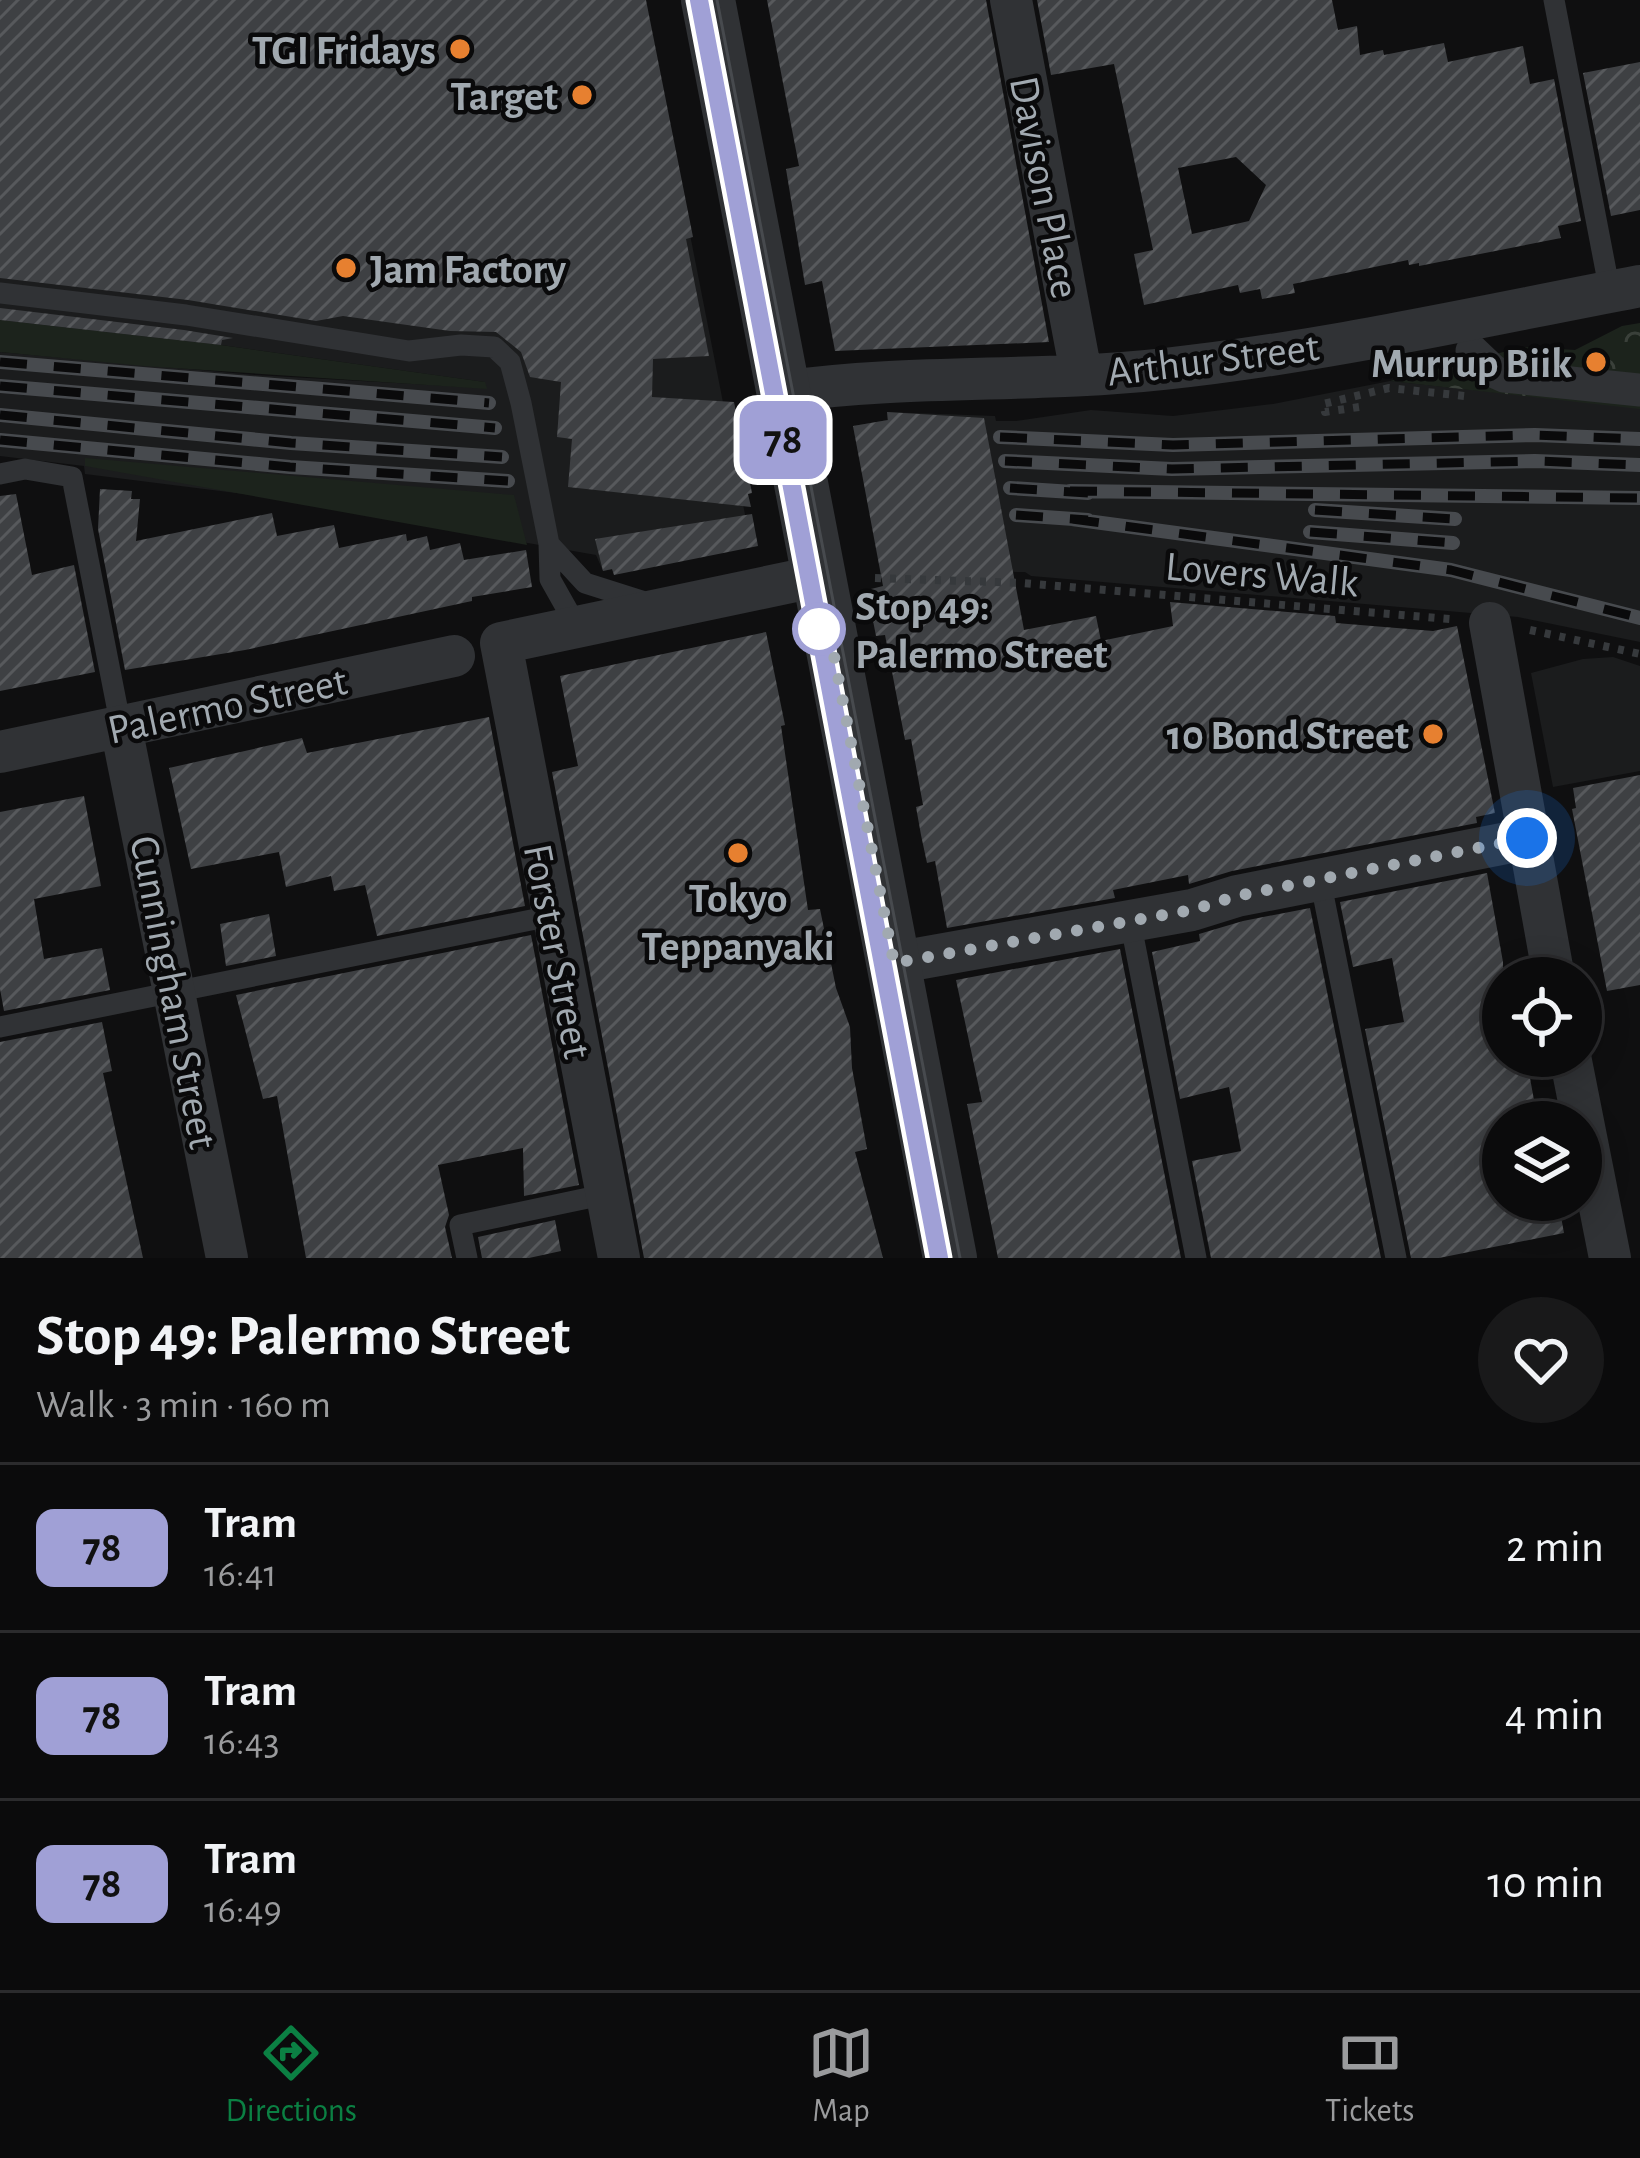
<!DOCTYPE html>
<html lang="en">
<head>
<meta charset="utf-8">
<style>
	:root { --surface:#0b0b0c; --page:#19191a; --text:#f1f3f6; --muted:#9a9b9d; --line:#2b2b2d; --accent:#0b8043 }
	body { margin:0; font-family:"Alegreya Sans",sans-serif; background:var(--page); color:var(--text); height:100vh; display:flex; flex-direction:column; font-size:45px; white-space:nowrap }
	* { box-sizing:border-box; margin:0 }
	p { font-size:39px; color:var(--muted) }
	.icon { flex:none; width:66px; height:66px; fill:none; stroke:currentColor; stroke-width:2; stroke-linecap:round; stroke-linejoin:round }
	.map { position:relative; height:1258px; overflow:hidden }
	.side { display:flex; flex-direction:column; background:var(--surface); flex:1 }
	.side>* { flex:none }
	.badge { padding:0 24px; border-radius:18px; font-size:42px; line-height:78px }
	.tools { position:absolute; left:1482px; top:957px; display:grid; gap:24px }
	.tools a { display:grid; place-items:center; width:120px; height:120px; border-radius:50%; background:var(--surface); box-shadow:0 6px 30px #0003,0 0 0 3px var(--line); font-size:60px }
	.you { position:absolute; width:60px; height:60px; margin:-30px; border:9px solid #fff; border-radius:50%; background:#1a73e8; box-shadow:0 0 0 18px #1a73e833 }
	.map>.badge { position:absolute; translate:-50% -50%; box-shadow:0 0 0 6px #fff }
	.round { display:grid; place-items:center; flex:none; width:126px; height:126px; border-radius:63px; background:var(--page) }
	.summary { display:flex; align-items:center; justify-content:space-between; height:204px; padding:0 36px }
	h1 { font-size:57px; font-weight:700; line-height:90px }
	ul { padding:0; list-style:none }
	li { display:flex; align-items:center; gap:36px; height:168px; padding:0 36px; border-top:3px solid var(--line) }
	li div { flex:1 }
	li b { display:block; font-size:45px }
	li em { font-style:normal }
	li .badge { min-width:132px; font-weight:700; text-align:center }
	.menu { display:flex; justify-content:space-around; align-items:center; height:168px; border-top:3px solid var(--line); background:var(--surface); font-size:33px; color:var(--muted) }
	.menu a { display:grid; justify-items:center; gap:6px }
	.menu .current { color:var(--accent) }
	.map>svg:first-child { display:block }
	.built { fill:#1b1c1d }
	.grass { fill:#1c231c }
	.park { fill:url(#park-crowns) }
	.building { fill:url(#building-hatch); fill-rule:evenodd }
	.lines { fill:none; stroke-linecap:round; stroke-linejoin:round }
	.path { stroke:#36393c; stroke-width:8; stroke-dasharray:6 9; stroke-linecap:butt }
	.service { stroke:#303235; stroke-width:21 }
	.pedestrian { stroke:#303235; stroke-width:33 }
	.minor { stroke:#303235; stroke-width:42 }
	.tertiary { stroke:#303235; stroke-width:54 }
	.tram { stroke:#474a4e; stroke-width:3 }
	.rail-casing { stroke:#474a4e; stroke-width:14 }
	.rail { stroke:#0a0a0b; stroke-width:9; stroke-dasharray:27; stroke-linecap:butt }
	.line-casing { stroke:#fff; stroke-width:27 }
	.line { stroke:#a0a0d6; stroke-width:18 }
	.walk { stroke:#a1a9b0; stroke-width:12; stroke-dasharray:0 21.6 }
	.poi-dot { fill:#e78030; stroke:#0a0a0b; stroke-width:4.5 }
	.stop-dot { fill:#fff; stroke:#a0a0d6; stroke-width:6 }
	.labels { text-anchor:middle; stroke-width:9; stroke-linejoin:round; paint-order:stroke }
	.poi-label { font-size:42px; font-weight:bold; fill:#a1a9b0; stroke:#0a0a0b; text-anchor:end }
	.street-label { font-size:42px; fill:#a1a9b0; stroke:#0a0a0b }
	.stop-label { font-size:42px; font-weight:bold; fill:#a1a9b0; stroke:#0a0a0b; text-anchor:start }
</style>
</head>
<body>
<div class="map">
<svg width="1640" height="1258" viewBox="0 0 1640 1258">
	<defs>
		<pattern id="park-crowns" width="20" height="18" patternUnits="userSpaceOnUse" patternTransform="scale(3)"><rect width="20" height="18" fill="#1c231c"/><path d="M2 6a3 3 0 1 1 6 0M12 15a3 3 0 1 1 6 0" fill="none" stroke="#3a403a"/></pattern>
		<pattern id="building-hatch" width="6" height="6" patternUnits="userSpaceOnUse" patternTransform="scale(3)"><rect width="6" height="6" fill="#3e4043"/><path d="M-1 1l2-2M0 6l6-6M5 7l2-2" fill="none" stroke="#57595c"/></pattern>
	</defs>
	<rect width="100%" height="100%" fill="#0f0f10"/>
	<path class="built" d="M0,0H644L751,545L603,571L596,555L260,496L85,474L84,466L0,456V352L255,375L486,388L484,382L221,345L0,320Z
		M1390,381L1640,408V642L1518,617L1031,576L1025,572L881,570L853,426L887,420V412L995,416L996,421H1016L1091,410L1173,416L1273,404Z
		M1613,657L1640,666V771L1553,787L1531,673L1583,659Z"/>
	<path class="grass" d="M0,320L221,345L485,382L487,389L144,366L0,352Z
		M85,458L514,495L527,545L85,466Z"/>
	<path class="park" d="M1640,323V409L1390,381L1523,347L1575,350L1622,326Z"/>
	<path class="building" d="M0,0H646L693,237L686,239L709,356L653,359L652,397L734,402L752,493L748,494L751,507L568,487L572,439L557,437L561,382L530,377L521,352L496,332L450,331L343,316L316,321L188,300L0,278Z
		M767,0H986L1049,342L835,351L822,281L805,285L786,169L799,166Z
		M1037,0H1332L1338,30L1357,26L1360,55L1383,50L1384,55L1444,43L1448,62L1523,46L1530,84L1554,79L1581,221L1558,226L1561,238L1419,266V263L1409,265L1408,260L1293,284L1295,293L1262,299L1260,289L1240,293L1238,285L1144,305L1134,254L1153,250L1114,64L1051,75ZM1236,157L1266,185L1249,221L1192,234L1178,168Z
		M1640,62V210L1611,216L1583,73Z
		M0,308L184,330L233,338L222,340L221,345L0,320Z
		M887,412L984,418L1024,630L1096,616L1101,641L1173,626L1170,602L1335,616L1336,623L1433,631L1457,626L1495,813L1476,817L1477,823L1232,871L1189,884L1188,875L1113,890L1115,898L947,928L935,861L927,863L921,835L916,807L923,805L911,739L905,740L885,635L876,636L867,590L883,586L853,426L888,420Z
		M100,489L132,491L131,499H140L136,541L272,513L277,536L334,525L339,548L406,534L407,541L427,536L430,550L460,543L464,560L526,550L532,587L472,597V601L245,650L125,670L98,529Z
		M16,494L32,575L74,565L95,672L0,691V496Z
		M752,514L758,546L614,575L612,569L603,571L595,539Z
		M766,632L785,725L781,726L808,910L820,909L836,988L850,1027L852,1068L867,1149L855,1152L883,1258H644L552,772L578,766L560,676Z
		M489,717L525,906L377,936L365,885L334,891L331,876L286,887L279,852L191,869L169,768L302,738L307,753Z
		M1640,775V985L1607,991L1572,809L1576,808L1573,788Z
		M84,796L101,886L34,899L44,959L102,948L110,990L4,1011L0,989V812Z
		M1487,873L1503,962V1056H1526L1538,1122H1503V1200H1558L1564,1233L1439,1258H1411L1365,1029L1404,1022L1392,958L1353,967L1340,902Z
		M1310,908L1381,1258H1211L1192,1161L1241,1151L1229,1087L1180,1099L1152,952L1200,941L1199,934L1243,921Z
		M269,914L276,956L226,966L220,924Z
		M531,935L579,1185L524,1196L523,1148L438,1165L449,1215L445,1227L452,1258H306L277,1096L263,1099L236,995Z
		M1120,949L1181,1258H998L967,1104L982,1102L956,980Z
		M102,1022L112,1071L103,1073L143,1258H0V1042Z
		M555,1220L561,1251L529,1258H482L478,1237Z"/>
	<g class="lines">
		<path class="path" d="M1359,407L1325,412L1323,404L1389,388L1465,396
			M875,578L1022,583L1450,619
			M1530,630L1640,654"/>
		<path class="service" d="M1554,0L1610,292
			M0,293L186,315L409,351L461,345L494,347L510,362L521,403L549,544L550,579L577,627
			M0,474L25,469L72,477L121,727
			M549,544L585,583L648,603
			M1320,879L1396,1258
			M1130,920L1196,1258
			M0,1027L551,916
			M467,1258L460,1225L607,1194"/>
		<path class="pedestrian" d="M1472,351L1493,371L1504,376L1640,390"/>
		<path class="minor" d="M1011,0L1081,373
			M782,392C909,374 1037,383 1164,369C1324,352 1482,316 1640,286
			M1490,623L1554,978
			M121,727L227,1258
			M0,752L454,656
			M894,963L1192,910L1237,896L1527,839
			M1570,1056L1610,1258
			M619,1258L501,643L819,576"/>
		<path class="tertiary" d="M708,0L950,1258"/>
		<path class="tram" d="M699,0L939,1258
			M717,0L960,1258"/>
		<g class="rail-casing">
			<path id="rail" d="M0,362L489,403
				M0,386L495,428
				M0,415L291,443L502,457
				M1000,437L1173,445L1535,435L1640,439
				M0,440L290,467L508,481
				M1005,461L1172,469L1535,461L1640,465
				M1010,488L1088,493
				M1070,491L1640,498
				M1315,510L1455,519
				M1016,515L1088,520
				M1072,519L1451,570L1640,618
				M1310,532L1453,543"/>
		</g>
		<use href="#rail" class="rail"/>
	</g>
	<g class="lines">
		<g class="line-casing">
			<path id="line" d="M699,0L939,1258"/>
		</g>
		<use href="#line" class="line"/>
		<path class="walk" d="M819,629L828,625L894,963L1192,910L1237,896L1527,838"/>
	</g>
	<g class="poi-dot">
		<circle cx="460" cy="49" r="12"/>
		<circle cx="582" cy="95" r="12"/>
		<circle cx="346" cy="268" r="12"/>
		<circle cx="1596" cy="362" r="12"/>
		<circle cx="1433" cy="734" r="12"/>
		<circle cx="738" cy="853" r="12"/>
	</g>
	<circle class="stop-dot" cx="819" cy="629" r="24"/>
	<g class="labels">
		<g class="poi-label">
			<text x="436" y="64">TGI Fridays</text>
			<text x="558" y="110">Target</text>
			<text x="370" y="283" text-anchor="start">Jam Factory</text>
			<text x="1572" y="377">Murrup Biik</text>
			<text x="1409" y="749">10 Bond Street</text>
			<text x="738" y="912" text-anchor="middle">Tokyo<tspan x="738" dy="48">Teppanyaki</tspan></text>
		</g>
		<g class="street-label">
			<text transform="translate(1046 187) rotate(79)" y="15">Davison Place</text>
			<text transform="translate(1213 358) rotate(-7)" y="15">Arthur Street</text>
			<text transform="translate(1262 573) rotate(5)" y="15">Lovers Walk</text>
			<text transform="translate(227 704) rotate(-12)" y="15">Palermo Street</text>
			<text transform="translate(559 951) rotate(79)" y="15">Forster Street</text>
			<text transform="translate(175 992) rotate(79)" y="15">Cunningham Street</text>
		</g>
		<g class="stop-label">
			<text x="855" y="620">Stop 49:<tspan x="855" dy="48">Palermo Street</tspan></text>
		</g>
	</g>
</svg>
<div class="tools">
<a><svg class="icon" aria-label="locate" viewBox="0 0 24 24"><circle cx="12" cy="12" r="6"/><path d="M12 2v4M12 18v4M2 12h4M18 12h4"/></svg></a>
<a><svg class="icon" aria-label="layers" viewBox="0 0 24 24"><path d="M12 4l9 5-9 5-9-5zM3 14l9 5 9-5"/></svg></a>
</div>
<div class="you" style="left:1527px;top:838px"></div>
<b class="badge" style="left:783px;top:440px;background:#a0a0d6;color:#111">78</b>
</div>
<section class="side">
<div class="summary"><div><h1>Stop 49: Palermo Street</h1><p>Walk · 3 min · 160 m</p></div><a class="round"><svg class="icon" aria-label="heart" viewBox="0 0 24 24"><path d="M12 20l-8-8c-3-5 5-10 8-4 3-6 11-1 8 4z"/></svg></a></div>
<ul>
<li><span class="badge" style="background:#a0a0d6;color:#111">78</span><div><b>Tram</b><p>16:41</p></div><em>2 min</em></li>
<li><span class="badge" style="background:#a0a0d6;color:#111">78</span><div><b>Tram</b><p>16:43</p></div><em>4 min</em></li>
<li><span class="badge" style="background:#a0a0d6;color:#111">78</span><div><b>Tram</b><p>16:49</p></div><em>10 min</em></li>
</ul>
</section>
<nav class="menu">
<a class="current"><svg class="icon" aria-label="directions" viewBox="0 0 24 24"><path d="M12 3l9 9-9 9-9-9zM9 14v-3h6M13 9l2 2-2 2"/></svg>Directions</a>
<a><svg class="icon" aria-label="map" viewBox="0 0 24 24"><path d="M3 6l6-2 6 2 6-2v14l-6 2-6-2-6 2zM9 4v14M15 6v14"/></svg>Map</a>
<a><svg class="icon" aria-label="tickets" viewBox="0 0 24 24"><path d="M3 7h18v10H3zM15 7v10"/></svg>Tickets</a>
</nav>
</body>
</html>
